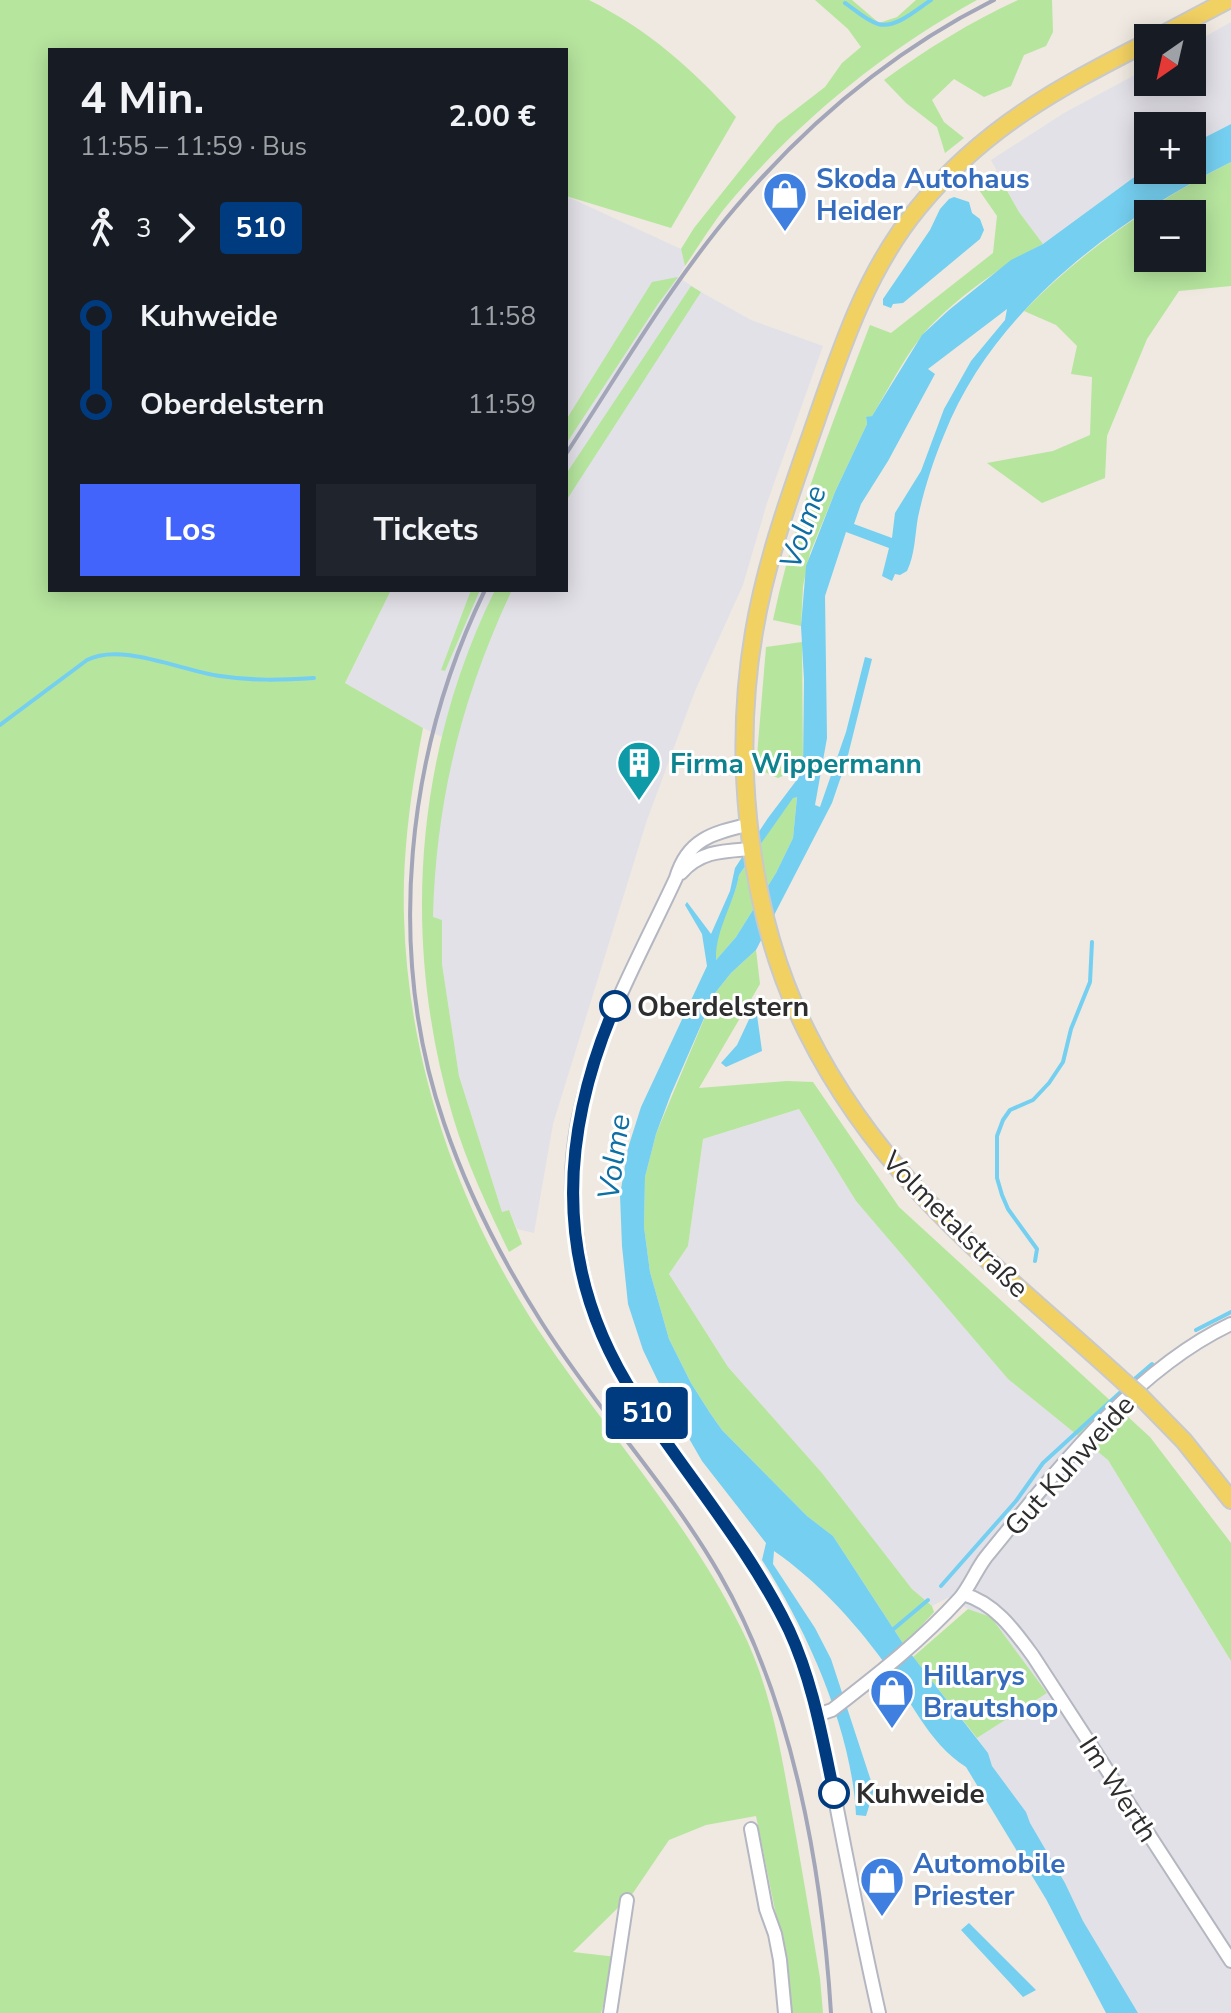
<!DOCTYPE html>
<html lang="de">
<head>
<meta charset="utf-8">
<style>
	:root { --surface:#171b24; --page:#20242c; --text:#f1f3f6; --muted:#9ea1a6; --accent:#4264fb }
	body { margin:0; font-family:"Nunito Sans",sans-serif; background:var(--page); color:var(--text); height:100vh; display:flex; flex-direction:column; font-size:30px; white-space:nowrap }
	* { box-sizing:border-box; margin:0 }
	p { font-size:26px; color:var(--muted) }
	.icon { flex:none; width:44px; height:44px; fill:none; stroke:currentColor; stroke-width:2; stroke-linecap:round; stroke-linejoin:round }
	.map { position:relative; flex:1; overflow:hidden }
	.drawer { position:absolute; left:48px; top:48px; width:520px; height:544px; display:flex; flex-direction:column; background:var(--surface); border-radius:0px; box-shadow:0 4px 20px #0003 }
	.drawer>* { flex:none }
	.badge { padding:0 16px; border-radius:6px; font-size:28px; line-height:52px }
	.needle { width:52px; rotate:214deg }
	.tools { position:absolute; left:1134px; top:24px; display:grid; gap:16px }
	.tools a { display:grid; place-items:center; width:72px; height:72px; border-radius:0px; background:var(--surface); box-shadow:0 4px 20px #0003; font-size:40px }
	.map>.badge { position:absolute; translate:-50% -50%; box-shadow:0 0 0 4px #fff }
	.legs { display:flex; align-items:center; gap:12px; height:88px; padding:0 32px; font-size:26px }
	.legs p { margin-inline-start:auto }
	.summary { display:flex; align-items:center; justify-content:space-between; height:136px; padding:0 32px }
	h1 { font-size:44px; font-weight:700; line-height:60px }
	.button { display:flex; gap:16px; margin-top:auto; padding:16px 32px }
	.button a { flex:1; height:92px; border-radius:0px; background:var(--accent); color:#fff; font-size:32px; font-weight:700; line-height:92px; text-align:center }
	.button a+a { background:var(--page); color:var(--text) }
	ul { padding:0 32px; list-style:none }
	li { display:flex; align-items:center; gap:28px; height:88px; font-size:30px }
	li i { display:grid; place-items:center; width:12px; height:100%; margin:0 10px; background:currentColor }
	li i::after { content:''; width:20px; height:20px; margin:-10px; border:6px solid; border-radius:50%; background:var(--surface) }
	li p { margin-inline-start:auto }
	li:first-child i { background:linear-gradient(#0000 50%,currentColor 0) }
	li:last-child i { background:linear-gradient(currentColor 50%,#0000 0) }
	.map>svg:first-child { display:block }
	.industrial { fill:#e3e1e8 }
	.green { fill:#b6e59e; fill-rule:evenodd }
	.water { fill:#75cff0; fill-rule:evenodd }
	.lines { fill:none; stroke-linecap:round; stroke-linejoin:round }
	.stream { stroke:#75cff0; stroke-width:4 }
	.minor-casing { stroke:#b4b7c1; stroke-width:16 }
	.major-casing { stroke:#c9c9c9; stroke-width:20 }
	.minor { stroke:#fff; stroke-width:12 }
	.major { stroke:#f2d163; stroke-width:16 }
	.rail { stroke:#a3a6b8; stroke-width:4 }
	.major-bridge-casing { stroke:#c9c9c9; stroke-width:20; stroke-linecap:butt }
	.major-bridge { stroke:#f2d163; stroke-width:16 }
	.line-1-casing { stroke:#fff; stroke-width:18 }
	.line-1 { stroke:#003b80; stroke-width:12 }
	.stop-1-dot { fill:#fff; stroke:#003b80; stroke-width:4 }
	.labels { text-anchor:middle; stroke-width:6; stroke-linejoin:round; paint-order:stroke }
	.shop-label { font-size:28px; font-weight:bold; fill:#366cbe; stroke:#fff; text-anchor:start }
	.culture-label { font-size:28px; font-weight:bold; fill:#0d838f; stroke:#fff; text-anchor:start }
	.stop-label { font-size:28px; font-weight:bold; fill:#2e2e2e; stroke:#fff; text-anchor:start }
	.street-label { font-size:28px; fill:#2e2e2e; stroke:#fff }
	.water-label { font-size:30px; font-style:italic; fill:#0d6fa3; stroke:#fff }
</style>
</head>
<body>
<div class="map">
<svg width="1231" height="2013" viewBox="0 0 1231 2013">
	<rect width="100%" height="100%" fill="#efe9e1"/>
	<path class="industrial" d="M1231,22V124L1192,144V126H1148V167L1043,244L1019,212L991,160L1064,113L1148,68V82H1192V44Z
		M566,196L681,249L685,266L678,277L701,292L751,320L823,346L767,503L743,585L695,691L647,820L553,1124L534,1233L517,1229L509,1210L502,1212L459,1076L442,964V920L433,918L434,859L443,793L455,743L423,728L345,683L391,590H566Z
		M799,1109L856,1201L1008,1379L1108,1460L1231,1661V2013H1138L1083,1921L1065,1883L1029,1823L1026,1812L992,1766L988,1753L977,1738L1047,1693L991,1617L968,1609L949,1597L932,1606L912,1589L822,1473L728,1367L669,1274L688,1246L703,1139Z"/>
	<path class="green" d="M0,0H589C650,31 690,67 736,117L671,228L566,196V50H50V590H391L345,683L423,728C411,790 402,854 404,917C408,1063 458,1209 539,1331C606,1431 687,1520 741,1628C768,1681 779,1740 789,1797C800,1857 810,1917 820,1978L823,2013H791L788,1974L756,1816L706,1825L669,1840L633,1893L573,1952L617,1957L601,2013H0Z
		M815,0H852L879,23L897,17L916,0H977C886,50 803,117 735,196C716,217 701,243 685,266L681,249L694,228L777,124L825,87L842,63L861,47L848,29Z
		M1018,0H1052L1053,32L1046,46L1024,55L1011,86L984,97L954,79L932,100L944,122L964,138L945,153L937,127L906,103L884,80C927,49 970,22 1018,0Z
		M1231,162V286L1179,291L1147,339L1107,436L1105,478L1042,503L987,463L1053,451L1090,435L1092,377L1071,374L1077,346L1056,325L1024,311C1083,250 1156,200 1231,162ZM1148,214H1192V258H1148Z
		M996,171L1019,212L1043,244C1004,264 948,303 921,337C902,361 888,390 872,416L866,418L867,424L835,492L810,553L803,586L801,626L773,620C794,519 833,421 870,325L891,333L993,253L997,216L979,190Z
		M678,277L658,304L566,444V420L652,282Z
		M691,286L701,292L566,501V474Z
		M471,590H480L445,671L441,670Z
		M495,590H512C462,696 436,800 433,917L442,920V964L459,1076L502,1212L509,1210L522,1244L509,1252C488,1208 467,1164 453,1117C401,942 414,754 495,590Z
		M802,642L803,767L778,778L756,768L766,647Z
		M797,796L793,838L776,873L736,937L716,960C713,931 734,904 739,875L793,797Z
		M756,950L760,984L699,1088L787,1081L813,1082L899,1207L1150,1437L1231,1543V1661L1108,1460L1008,1379L856,1201L799,1109L703,1139L688,1246L669,1274L728,1367L822,1473L912,1589L932,1606L934,1612L904,1645L833,1536L807,1516L722,1430L710,1413L691,1383L669,1339L650,1272L644,1227L645,1177L656,1134L715,993L731,973Z
		M968,1609L991,1617L1047,1693L977,1738L913,1657Z"/>
	<path class="water" d="M1231,124V162C1114,221 993,310 944,435C933,461 924,490 918,517C915,534 915,555 907,571L900,575L895,574L892,581L882,576L889,548L846,532L825,596L827,738L815,805L820,807L846,732L865,657L872,659L847,759L832,803L756,950L731,973L715,993L671,1094L656,1134L645,1177L644,1227L650,1272L669,1339L691,1383L710,1413L722,1430L807,1516L833,1536L904,1645L988,1753L992,1766L1026,1812L1030,1823L1065,1883L1083,1921L1138,2013H1106L1046,1899L966,1767C928,1743 909,1697 883,1661C853,1620 816,1580 774,1551L773,1564L815,1628L831,1659L874,1790L866,1816L856,1815C852,1730 807,1630 762,1560L766,1543L702,1461L668,1402L643,1350L628,1304L622,1246L620,1195L628,1148L641,1107L707,966L702,934L685,905L687,902L711,934L730,891L735,868L768,818L799,777L803,767L804,680L801,626L806,566L835,492L867,424L866,417L872,416L922,335L949,310L1011,260L1043,244L1148,167V170H1192V144ZM1007,309L1005,320L971,361L944,409L921,471L895,513L892,538L854,524L861,504L888,461L935,374L928,369ZM797,797L793,838L776,873L736,937L716,960C715,930 734,904 739,875L793,798Z
		M954,197L969,202L972,213L980,219L984,230L980,239L903,303L893,304L891,308L883,305V299L930,230L940,209L949,199Z
		M752,1013L757,1015L762,1051L726,1067L721,1063L737,1045Z
		M969,1923L1036,1990L1023,1997L961,1930Z"/>
	<g class="lines">
		<path class="stream" d="M845,3C854,9 867,21 878,24C896,29 917,9 931,0
			M0,725L87,660C121,642 182,671 220,676C252,681 282,680 314,678
			M1035,1261L1037,1249L1008,1209L1002,1195L997,1178V1136L1003,1120L1010,1110L1033,1100L1049,1083L1063,1062L1071,1029L1090,982L1092,942
			M1196,1330L1231,1312
			M1130,1383L1152,1364
			M941,1586L1016,1501L1043,1463L1124,1389
			M890,1632L928,1600"/>
		<g class="minor-casing">
			<path id="minor" d="M747,825C712,833 687,840 676,878C631,975 572,1074 572,1184C571,1203 575,1221 577,1239C584,1296 605,1351 637,1399C687,1474 751,1550 789,1630C816,1688 826,1752 838,1814C851,1881 864,1947 879,2013
				M681,873C700,851 723,851 750,849
				M963,1594C995,1603 1014,1630 1033,1656L1231,1961
				M817,1715L832,1710C877,1675 921,1641 960,1598C970,1586 976,1570 986,1557C1053,1475 1133,1370 1231,1324
				M751,1829L766,1909L775,1934L780,1960L785,2013
				M610,2013L627,1900"/>
		</g>
		<g class="major-casing">
			<path id="major" d="M1156,38L1228,0
				M1123,1381C1001,1269 883,1185 807,1032C748,915 732,761 754,632C766,560 792,490 816,421C842,346 867,270 918,208C983,128 1058,88 1148,42
				M1140,1396L1184,1441L1231,1500"/>
		</g>
		<use href="#minor" class="minor"/>
		<use href="#major" class="major"/>
		<path class="rail" d="M566,454C620,372 671,283 735,208C807,123 894,50 994,0
			M485,590C406,752 385,951 444,1123C468,1194 502,1260 542,1323C597,1410 669,1486 720,1575C793,1702 822,1869 831,2013"/>
		<g class="major-bridge-casing">
			<path id="major-bridge" d="M1123,1381L1140,1396"/>
		</g>
		<use href="#major-bridge" class="major-bridge"/>
	</g>
	<g class="lines">
		<g class="line-1-casing">
			<path id="line-1" d="M615,1006C558,1139 554,1273 636,1398C686,1475 749,1547 789,1630C813,1682 822,1737 834,1793"/>
		</g>
		<use href="#line-1" class="line-1"/>
	</g>
	<defs>
		<g id="shop-pin" transform="scale(2.3)"><path d="M0 17L-7.5 6A9.5 9.5 0 1 1 7.5 6Z" fill="#3f7fe0" stroke="#fff"/><path d="M-5-2.5h2.3a2.7 3.5 0 0 1 5.4 0H5L5.5 6h-11ZM-1.5-2.5h3a1.5 2.3 0 0 0-3 0Z" fill="#fff"/></g>
		<g id="building-pin" transform="scale(2.3)"><path d="M0 17L-7.5 6A9.5 9.5 0 1 1 7.5 6Z" fill="#0f9aa8" stroke="#fff"/><path d="M-4-6H4V6H1V3H-1V6H-4ZM-2.5-4.3h1.7v1.8h-1.7ZM.8-4.3h1.7v1.8H.8ZM-2.5-1h1.7V.8h-1.7ZM.8-1h1.7V.8H.8Z" fill="#fff"/></g>
	</defs>
	<g fill-rule="evenodd">
		<use href="#shop-pin" x="785" y="194"/>
		<use href="#building-pin" x="639" y="763"/>
		<use href="#shop-pin" x="892" y="1691"/>
		<use href="#shop-pin" x="882" y="1879"/>
	</g>
	<g class="stop-1-dot">
		<circle cx="615" cy="1006" r="14"/>
		<circle cx="834" cy="1793" r="14"/>
	</g>
	<g class="labels">
		<g class="shop-label">
			<text x="816" y="188">Skoda Autohaus<tspan x="816" dy="32">Heider</tspan></text>
			<text x="923" y="1685">Hillarys<tspan x="923" dy="32">Brautshop</tspan></text>
			<text x="913" y="1873">Automobile<tspan x="913" dy="32">Priester</tspan></text>
		</g>
		<g class="culture-label">
			<text x="670" y="773">Firma Wippermann</text>
		</g>
		<g class="stop-label">
			<text x="637" y="1016">Oberdelstern</text>
			<text x="856" y="1803">Kuhweide</text>
		</g>
		<g class="street-label">
			<text transform="translate(956 1224) rotate(45)" y="10">Volmetalstraße</text>
			<text transform="translate(1069 1465) rotate(-48)" y="10">Gut Kuhweide</text>
			<text transform="translate(1119 1789) rotate(57)" y="10">Im Werth</text>
		</g>
		<g class="water-label">
			<text transform="translate(803 527) rotate(-71)" y="10">Volme</text>
			<text transform="translate(614 1157) rotate(-82)" y="10">Volme</text>
		</g>
	</g>
</svg>
<div class="tools">
<a><svg class="needle" viewBox="-14 -14 28 28"><path d="M0-13l5 13h-10z" fill="#e53935"/><path d="M0 13l5-13h-10z" fill="#9ea1a6"/></svg></a>
<a>+</a>
<a>−</a>
</div>
<b class="badge" style="left:647px;top:1413px;background:#003b80;color:#fff">510</b>
<section class="drawer">
<div class="summary"><div><h1>4 Min.</h1><p>11:55 – 11:59 · Bus</p></div><b>2.00 €</b></div>
<div class="legs"><svg class="icon" aria-label="walk" viewBox="0 0 24 24"><circle cx="13" cy="4" r="2"/><path d="M13 8l-2 6 4 7M11 14l-3 7M7 12l3-4h3l4 4"/></svg>3<svg class="icon" aria-label="forward" viewBox="0 0 24 24"><path d="M9 5l7 7-7 7"/></svg><b class="badge" style="background:#003b80;color:#fff">510</b></div>
<ul>
<li><i style="color:#003b80"></i><b>Kuhweide</b><p>11:58</p></li>
<li><i style="color:#003b80"></i><b>Oberdelstern</b><p>11:59</p></li>
</ul>
<div class="button"><a>Los</a><a>Tickets</a></div>
</section>
</div>
</body>
</html>
